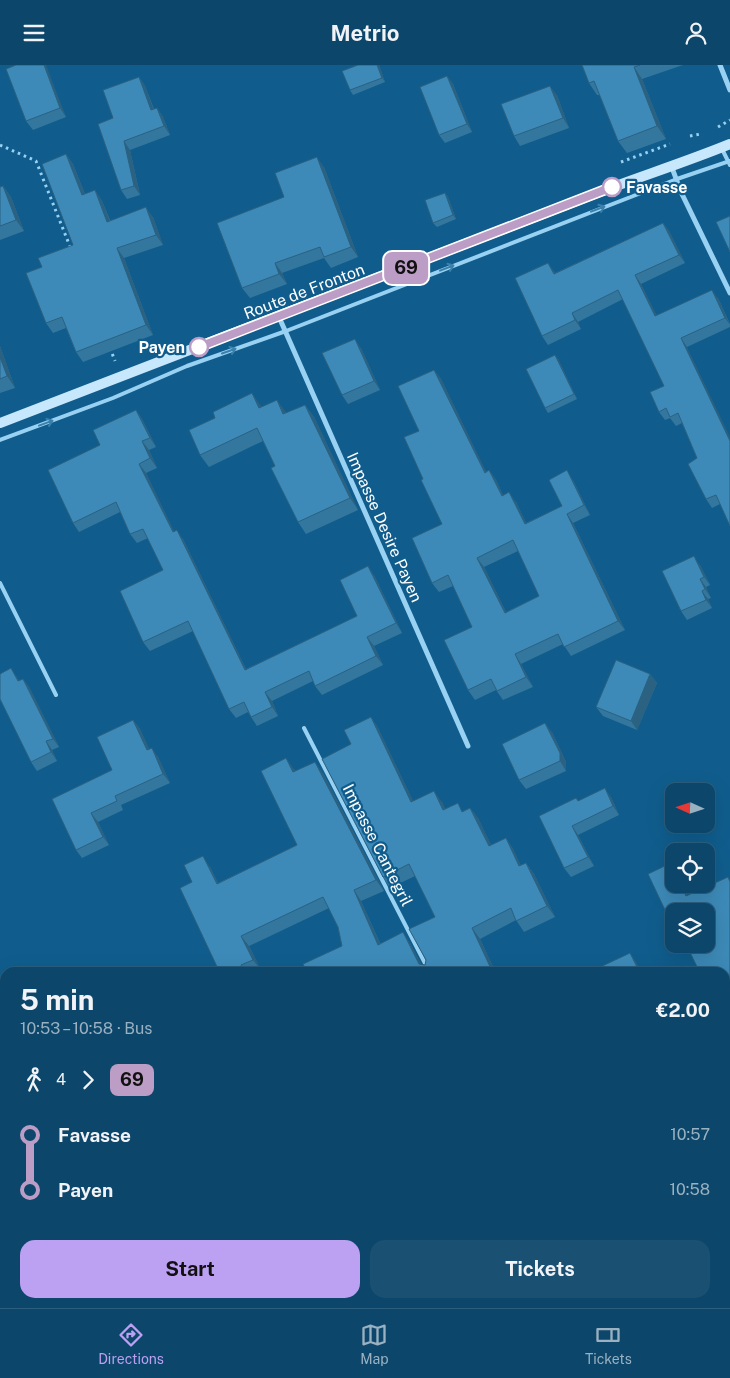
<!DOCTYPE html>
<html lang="en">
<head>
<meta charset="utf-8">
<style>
	:root { --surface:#0c466a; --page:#1a5072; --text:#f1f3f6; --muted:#9ab1c1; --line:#2c5e7e; --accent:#bca0f2 }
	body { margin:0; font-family:"Public Sans",sans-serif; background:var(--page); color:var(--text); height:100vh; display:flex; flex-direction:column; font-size:19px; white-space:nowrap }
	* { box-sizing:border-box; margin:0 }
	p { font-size:16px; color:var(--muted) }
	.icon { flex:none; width:28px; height:28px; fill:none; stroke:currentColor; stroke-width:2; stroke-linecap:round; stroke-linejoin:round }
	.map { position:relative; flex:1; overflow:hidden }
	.details { position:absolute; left:0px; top:902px; width:730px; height:341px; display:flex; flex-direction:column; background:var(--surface); border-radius:15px 15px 0 0; box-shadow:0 5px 20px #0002,0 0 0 1px var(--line) }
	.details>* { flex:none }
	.badge { padding:0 10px; border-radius:8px; font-size:18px; line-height:32px }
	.needle { width:32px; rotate:273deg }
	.controls { position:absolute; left:665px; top:718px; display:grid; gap:10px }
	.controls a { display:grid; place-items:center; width:50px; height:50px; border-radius:10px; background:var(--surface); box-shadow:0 5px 20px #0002,0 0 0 1px var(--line); font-size:25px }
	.map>.badge { position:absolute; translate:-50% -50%; box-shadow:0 0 0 2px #fff }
	.legs { display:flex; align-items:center; gap:8px; height:55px; padding:0 20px; font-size:16px }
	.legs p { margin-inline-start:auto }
	.head { display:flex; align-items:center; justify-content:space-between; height:85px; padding:0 20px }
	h1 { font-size:28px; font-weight:700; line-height:38px }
	.button { display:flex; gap:10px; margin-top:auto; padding:10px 20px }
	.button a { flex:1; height:58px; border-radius:15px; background:var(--accent); color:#111; font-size:20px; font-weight:700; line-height:58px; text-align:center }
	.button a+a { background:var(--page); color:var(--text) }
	ul { padding:0 20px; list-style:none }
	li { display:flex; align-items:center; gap:18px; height:55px; font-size:19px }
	li i { display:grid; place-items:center; width:8px; height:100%; margin:0 6px; background:currentColor }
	li i::after { content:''; width:12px; height:12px; margin:-6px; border:4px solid; border-radius:50%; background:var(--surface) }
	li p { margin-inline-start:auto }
	li:first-child i { background:linear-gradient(#0000 50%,currentColor 0) }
	li:last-child i { background:linear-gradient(currentColor 50%,#0000 0) }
	header { display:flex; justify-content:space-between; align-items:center; height:65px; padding:0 20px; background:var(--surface); font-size:22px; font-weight:700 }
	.dock { display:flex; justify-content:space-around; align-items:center; height:70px; border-top:1px solid var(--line); background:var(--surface); font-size:14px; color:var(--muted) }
	.dock a { display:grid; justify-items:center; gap:2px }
	.dock .active { color:var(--accent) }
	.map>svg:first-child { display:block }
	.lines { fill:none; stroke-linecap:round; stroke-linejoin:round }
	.path { stroke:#98d1f2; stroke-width:3; stroke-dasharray:2.5 4; stroke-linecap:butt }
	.service { stroke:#98d1f2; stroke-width:4 }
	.minor { stroke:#98d1f2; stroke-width:5 }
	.secondary { stroke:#c7e8fc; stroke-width:10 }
	.wall { fill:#34779e; fill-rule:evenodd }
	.shaded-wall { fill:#2b6181 }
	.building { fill:#3d8ab8; stroke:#2b6181; fill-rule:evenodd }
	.oneway { stroke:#3980ab }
	.line-1-casing { stroke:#fff; stroke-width:11 }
	.line-1 { stroke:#bb9dc6; stroke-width:8 }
	.stop-1-dot { fill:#fff; stroke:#bb9dc6; stroke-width:2.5 }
	.labels { text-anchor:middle; stroke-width:4.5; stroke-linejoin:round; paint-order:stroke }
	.stop-label { font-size:16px; font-weight:bold; fill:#fff; stroke:#105d8d; text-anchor:start }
	.street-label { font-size:16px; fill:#fff; stroke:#105d8d }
</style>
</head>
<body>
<header><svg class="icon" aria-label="menu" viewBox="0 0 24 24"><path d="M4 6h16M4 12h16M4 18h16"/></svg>Metrio<svg class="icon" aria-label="person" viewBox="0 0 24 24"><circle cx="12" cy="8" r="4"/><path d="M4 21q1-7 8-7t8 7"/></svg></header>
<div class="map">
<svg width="730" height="1243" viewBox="0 0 730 1243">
	<rect width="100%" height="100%" fill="#105d8d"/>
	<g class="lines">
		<path class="path" d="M718,62L730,55
			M690,71L701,69
			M0,80L36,96L71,184
			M621,97L670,79
			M110,283L115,296
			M725,1021L730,1018
			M325,1243L331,1239"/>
		<path class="service" d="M722,84L730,100
			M0,375L113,333L187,301L286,266L677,114L730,96
			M0,518L56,630
			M304,663L430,908
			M0,1152L5,1149
			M0,1186L5,1193
			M98,1239L100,1243
			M271,1239L273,1243
			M351,1239L353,1243"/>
		<path class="minor" d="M720,0L730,25
			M671,100L681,127L730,228
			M279,252L468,681
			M725,1048L730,1045
			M356,1243L362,1239"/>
		<path class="secondary" d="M0,358C193,284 386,210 579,135C629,115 681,99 730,79"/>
	</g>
	<path class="wall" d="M44,0L66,52L33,65L26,56Z
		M379,0L385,17L353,30L350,25Z
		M582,0H683L642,14L666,74L627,88L618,76L600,30H597L589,18Z
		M447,11L453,19L472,67L445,78L439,70Z
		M139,12L145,21L154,44L157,43L163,52L170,70L130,85L140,130L127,134L121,125L113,53Z
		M557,30L569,63L520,81L514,71Z
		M66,89L73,99L85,129L95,125L102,136L110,155L153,152L163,180L124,193L153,270L83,297L76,287L66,263L53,268L46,258L42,202L73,180Z
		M324,102L358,192L331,203L324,193L282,208L287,219L250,233L242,223Z
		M3,121L11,132L24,166L0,175V122Z
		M445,128L448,132L456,154L437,162L433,158Z
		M663,158L669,166L685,198L641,219L656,250L718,233L730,259V262L687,282L720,439L712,443L706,434L697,393L682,358L676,361L670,353L665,355L659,347L664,321L623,234L578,257L581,264L548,280L542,271L554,206L555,208Z
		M0,281L15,323L0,328Z
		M361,283L380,325L348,339L342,330Z
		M558,294L577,334L548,348L545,343Z
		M434,305L441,314L486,407L489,405L496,415L503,430L516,437L526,458L562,441L573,415L590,450L573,458L625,565L571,591L563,579L521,599L533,622L503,635L496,625L475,635L468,625L472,562L453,521L439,527L432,518L442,459L423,414L419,366ZM518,486L539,531L506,547L484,502Z
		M305,340L314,352L358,445L306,469L298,457L275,401L263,376L209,402L200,390L261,341L262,342L286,348Z
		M136,345L142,354L156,382L149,385L157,403L146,408L174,467L183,474L246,604L357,551L374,510L402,568L374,581L383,600L322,630L315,621L313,616L272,636L278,651L257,661L251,652L248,647L236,653L229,644L193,566L150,586L143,577L163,505L148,473L137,478L130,469L120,447L79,467L73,458L100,380Z
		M700,500L710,520L706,522L711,533L708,534L712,543L687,555L681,546Z
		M650,609L657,618L637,665L603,651L596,642Z
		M17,612L19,616L23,614L29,622L59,682L52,685L57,696L37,706L31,697Z
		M371,652L378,663L413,736L442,737L445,744L463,746L470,743L478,753L491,780L506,773L513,784L521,801L526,798L534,809L555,852L524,867L516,855L480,874L496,908H307L342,881L338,862L329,843L249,881L261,905L256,908H220L192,817L210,802L218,818L297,780L294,704L295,706L323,708L384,826L361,836L380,878H410L421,899L425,900L435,852L415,811L390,823L383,812L351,679Z
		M133,655L140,664L149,684L158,692L170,718L121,740L123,745L98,757L109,780L82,793L76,785L52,734L112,705Z
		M552,667L566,697V706L526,724L519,715Z
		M611,732L619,750L578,770L594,801L571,812L564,803L576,733L578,736Z
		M730,816V955L725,957V908L688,830Z
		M5,1049V1109L0,1111V1052Z
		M469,1239H511L503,1243H472Z
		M567,1239H592L586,1243H570Z"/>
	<path class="shaded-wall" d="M44,0H46L66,52L60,43Z
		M377,0H379L385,17L382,13Z
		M634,2L642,14L666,74L657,61Z
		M447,11L453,19L472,67L467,59Z
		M139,12L145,21L157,54L151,45Z
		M550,21L557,30L569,63L563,53Z
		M157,43L163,52L170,70L164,61Z
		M124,76L130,85L140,130L134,121Z
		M66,89L73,99L89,140L82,130Z
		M317,92L324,102L358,192L351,182Z
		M3,121L11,132L24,166L16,155Z
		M95,125L102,136L114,167L107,157Z
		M445,128L448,132L456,154L453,150Z
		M146,142L153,152L163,180L156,170Z
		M663,158L669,166L685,198L679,190Z
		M117,183L124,193L153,270L146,260Z
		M275,198L282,208L287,219L279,209Z
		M548,198L554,206L560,217L554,209Z
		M635,210L641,219L661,259L655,251Z
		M712,225L718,233L730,260L725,253Z
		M572,248L578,257L581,264L575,255Z
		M681,273L687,282L730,372V376Z
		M355,274L361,283L380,325L374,316Z
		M0,281L15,323L7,311L0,292Z
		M555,290L558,294L577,334L574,329Z
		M434,305L441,314L491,417L485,408Z
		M252,328L261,341L268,355L259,343Z
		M277,335L286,347L292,361L283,349Z
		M305,340L314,352L358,445L350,433Z
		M136,345L142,354L156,382L150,373Z
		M142,376L149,385L157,403L150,393Z
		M139,399L146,408L179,476L173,467Z
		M489,405L496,415L508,440L502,431Z
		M567,405L573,415L590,450L584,440Z
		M509,427L516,437L531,468L525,459Z
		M567,449L573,458L625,565L618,556Z
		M177,465L183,474L251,614L245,605Z
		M694,491L700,500L710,520L704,512Z
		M477,493L484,502L511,557L505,548Z
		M368,501L374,510L402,568L396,558Z
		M700,514L706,522L711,533L705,524Z
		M702,526L708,534L712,543L706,535Z
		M367,572L374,581L383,600L376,591Z
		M515,589L521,599L533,622L526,612Z
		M11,603L17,612L24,625L18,616Z
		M650,609L657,618L637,665L631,656Z
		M23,614L29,622L59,682L53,674Z
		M265,627L272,636L278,651L272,642Z
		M371,652L378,663L419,748L411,737Z
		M133,655L140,664L154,694L147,685Z
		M545,658L552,667L566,697V706L560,696Z
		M46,676L52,685L57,696L51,687Z
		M152,683L158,692L170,718L163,709Z
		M286,693L294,704L301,718L293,707Z
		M315,697L323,708L384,826L376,815Z
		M605,723L611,732L619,750L613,741Z
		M434,726L442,737L451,755L443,745Z
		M470,743L478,753L497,792L489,781Z
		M91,748L98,757L109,780L103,772Z
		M572,761L578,770L594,801L588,792Z
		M506,773L513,784L526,812L519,801Z
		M203,791L210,802L224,830L217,819Z
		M526,798L534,809L555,852L547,841Z
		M681,819H683L694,842L686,831Z
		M354,825L361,836L385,890L378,880Z
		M472,863L480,874L496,908H493Z
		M403,867L410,878L426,908L419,899Z
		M241,871L249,881L261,905L253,895Z
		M630,888L636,897L642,908H640Z"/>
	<path class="building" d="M16,0H44L60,43L26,56L6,4Z
		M358,0H377L382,13L350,25L342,6Z
		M582,0H640L634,2L657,61L618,76L594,16L589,18Z
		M447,11L467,59L439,70L420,22Z
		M139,12L151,45L157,43L164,61L124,76L134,121L121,125L98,59L113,53L103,25Z
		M550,21L563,53L514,71L501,39Z
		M66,89L82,130L95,125L107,157L146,142L156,170L117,183L146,260L76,287L62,252L46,258L26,208L42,202L38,193L73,180L42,99Z
		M317,92L351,182L324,192L320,182L275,198L279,209L242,223L217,158L284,132L275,108Z
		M3,121L16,155L0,161V122Z
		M445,128L453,150L433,158L425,135Z
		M730,151V187L716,157Z
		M663,158L679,190L635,210L655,251L712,225L725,253L681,273L730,376V461L716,430L706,434L688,399L697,393L678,348L670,352L666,343L659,347L650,327L664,321L618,225L572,248L575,255L542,271L515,213L548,198L554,209Z
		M355,274L374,316L342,330L322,288Z
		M555,290L574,329L545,343L526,304Z
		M0,292L7,311L0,314Z
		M434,305L485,408L489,405L502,431L509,427L525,459L562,441L549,415L567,405L584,440L567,449L618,556L564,582L558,569L515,589L526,612L497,626L491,614L468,625L444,575L472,562L448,510L432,518L412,473L442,459L421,415L423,414L404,372L419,366L398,321ZM513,475L539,531L505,548L477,493Z
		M252,328L259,343L277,335L283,349L305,340L350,433L298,457L271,403L275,401L257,363L200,390L189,365L215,353L213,347Z
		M136,345L150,373L142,376L150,393L139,399L173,467L177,465L245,605L357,551L340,515L368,501L396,558L367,572L376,591L315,621L309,606L265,627L272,642L251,652L244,637L229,644L188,556L143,577L120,526L163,505L143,464L130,469L116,437L73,458L48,405L100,380L93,365Z
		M694,491L704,512L700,514L705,524L702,526L706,535L681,546L662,506Z
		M616,595L650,609L631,656L596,642Z
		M11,603L18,616L23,614L53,674L46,676L51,687L31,697L0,634V609Z
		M371,652L411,737L434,726L443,745L458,738L462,747L470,743L489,781L506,773L519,801L526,798L547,841L516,856L511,843L472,863L493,908H307L303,899L342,881L338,862L323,832L241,871L253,895L241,900L245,908H220L180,823L192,817L184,800L203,791L217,819L297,780L261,706L286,693L293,707L315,697L376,815L354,825L378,880L403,867L419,899L425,900L426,895L409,864L435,852L409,799L383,812L322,694L351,679L344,665Z
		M133,655L147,685L152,683L163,709L115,731L117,736L91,748L103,772L76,785L52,734L112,705L97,672Z
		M545,658L560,688V696L519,715L502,679Z
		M605,723L613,741L572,761L588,792L564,803L539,751L576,733L578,736Z
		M671,798L674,804V819H681L686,831L728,812L730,817V940L725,943V908H700L686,879H706V846H674V864L648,809Z
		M630,888L640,908H600L598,903Z
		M5,1049V1091L0,1094V1052Z
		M728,1084L730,1086V1226L725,1217V1086Z
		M730,1228V1243H706L713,1239H725V1231Z
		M5,1229V1239H49L52,1243H3L0,1237V1232Z
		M139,1239H233L235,1243H141Z
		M469,1239H488L480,1243H472Z"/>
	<defs><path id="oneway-shaft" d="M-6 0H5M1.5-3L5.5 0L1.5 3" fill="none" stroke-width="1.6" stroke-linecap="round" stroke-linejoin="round" transform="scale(1.25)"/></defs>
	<g class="oneway">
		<use href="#oneway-shaft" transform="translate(598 144) rotate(-21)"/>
		<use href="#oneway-shaft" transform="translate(447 203) rotate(-21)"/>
		<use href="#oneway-shaft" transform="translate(229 286) rotate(-19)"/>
		<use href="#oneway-shaft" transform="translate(46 358) rotate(-20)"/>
	</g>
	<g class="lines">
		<g class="line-1-casing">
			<path id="line-1" d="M199,282L612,122"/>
		</g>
		<use href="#line-1" class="line-1"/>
	</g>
	<g class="stop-1-dot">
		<circle cx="612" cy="122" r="9"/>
		<circle cx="199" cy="282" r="9"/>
	</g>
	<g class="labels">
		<g class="stop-label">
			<text x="626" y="128">Favasse</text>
			<text x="185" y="288" text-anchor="end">Payen</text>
		</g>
		<g class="street-label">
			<text transform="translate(304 226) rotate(-21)" y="6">Route de Fronton</text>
			<text transform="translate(385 462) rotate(66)" y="6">Impasse Desire Payen</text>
			<text transform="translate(378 780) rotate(63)" y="6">Impasse Cantegril</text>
		</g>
	</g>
</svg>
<div class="controls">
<a><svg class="needle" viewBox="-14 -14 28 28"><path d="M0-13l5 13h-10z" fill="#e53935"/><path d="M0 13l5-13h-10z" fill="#9ab1c1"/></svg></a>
<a><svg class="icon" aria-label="locate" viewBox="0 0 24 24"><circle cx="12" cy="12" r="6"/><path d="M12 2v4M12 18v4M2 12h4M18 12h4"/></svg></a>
<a><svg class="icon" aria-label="layers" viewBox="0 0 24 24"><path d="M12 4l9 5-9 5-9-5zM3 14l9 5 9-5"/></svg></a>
</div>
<b class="badge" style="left:406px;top:203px;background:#bb9dc6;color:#111">69</b>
<section class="details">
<div class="head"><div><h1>5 min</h1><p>10:53 – 10:58 · Bus</p></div><b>€2.00</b></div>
<div class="legs"><svg class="icon" aria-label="walk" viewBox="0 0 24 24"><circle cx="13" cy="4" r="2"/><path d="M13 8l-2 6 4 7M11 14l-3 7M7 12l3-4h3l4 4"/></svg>4<svg class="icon" aria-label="forward" viewBox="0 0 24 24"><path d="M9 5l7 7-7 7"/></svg><b class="badge" style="background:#bb9dc6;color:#111">69</b></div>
<ul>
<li><i style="color:#bb9dc6"></i><b>Favasse</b><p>10:57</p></li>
<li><i style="color:#bb9dc6"></i><b>Payen</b><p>10:58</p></li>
</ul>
<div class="button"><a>Start</a><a>Tickets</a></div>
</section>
</div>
<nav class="dock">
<a class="active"><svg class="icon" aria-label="directions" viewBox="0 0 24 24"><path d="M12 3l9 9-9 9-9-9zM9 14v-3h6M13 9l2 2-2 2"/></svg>Directions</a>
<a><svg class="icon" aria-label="map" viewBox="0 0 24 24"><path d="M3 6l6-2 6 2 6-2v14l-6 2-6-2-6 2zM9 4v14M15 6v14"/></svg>Map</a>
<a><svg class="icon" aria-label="tickets" viewBox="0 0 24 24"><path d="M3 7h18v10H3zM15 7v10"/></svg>Tickets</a>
</nav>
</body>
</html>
